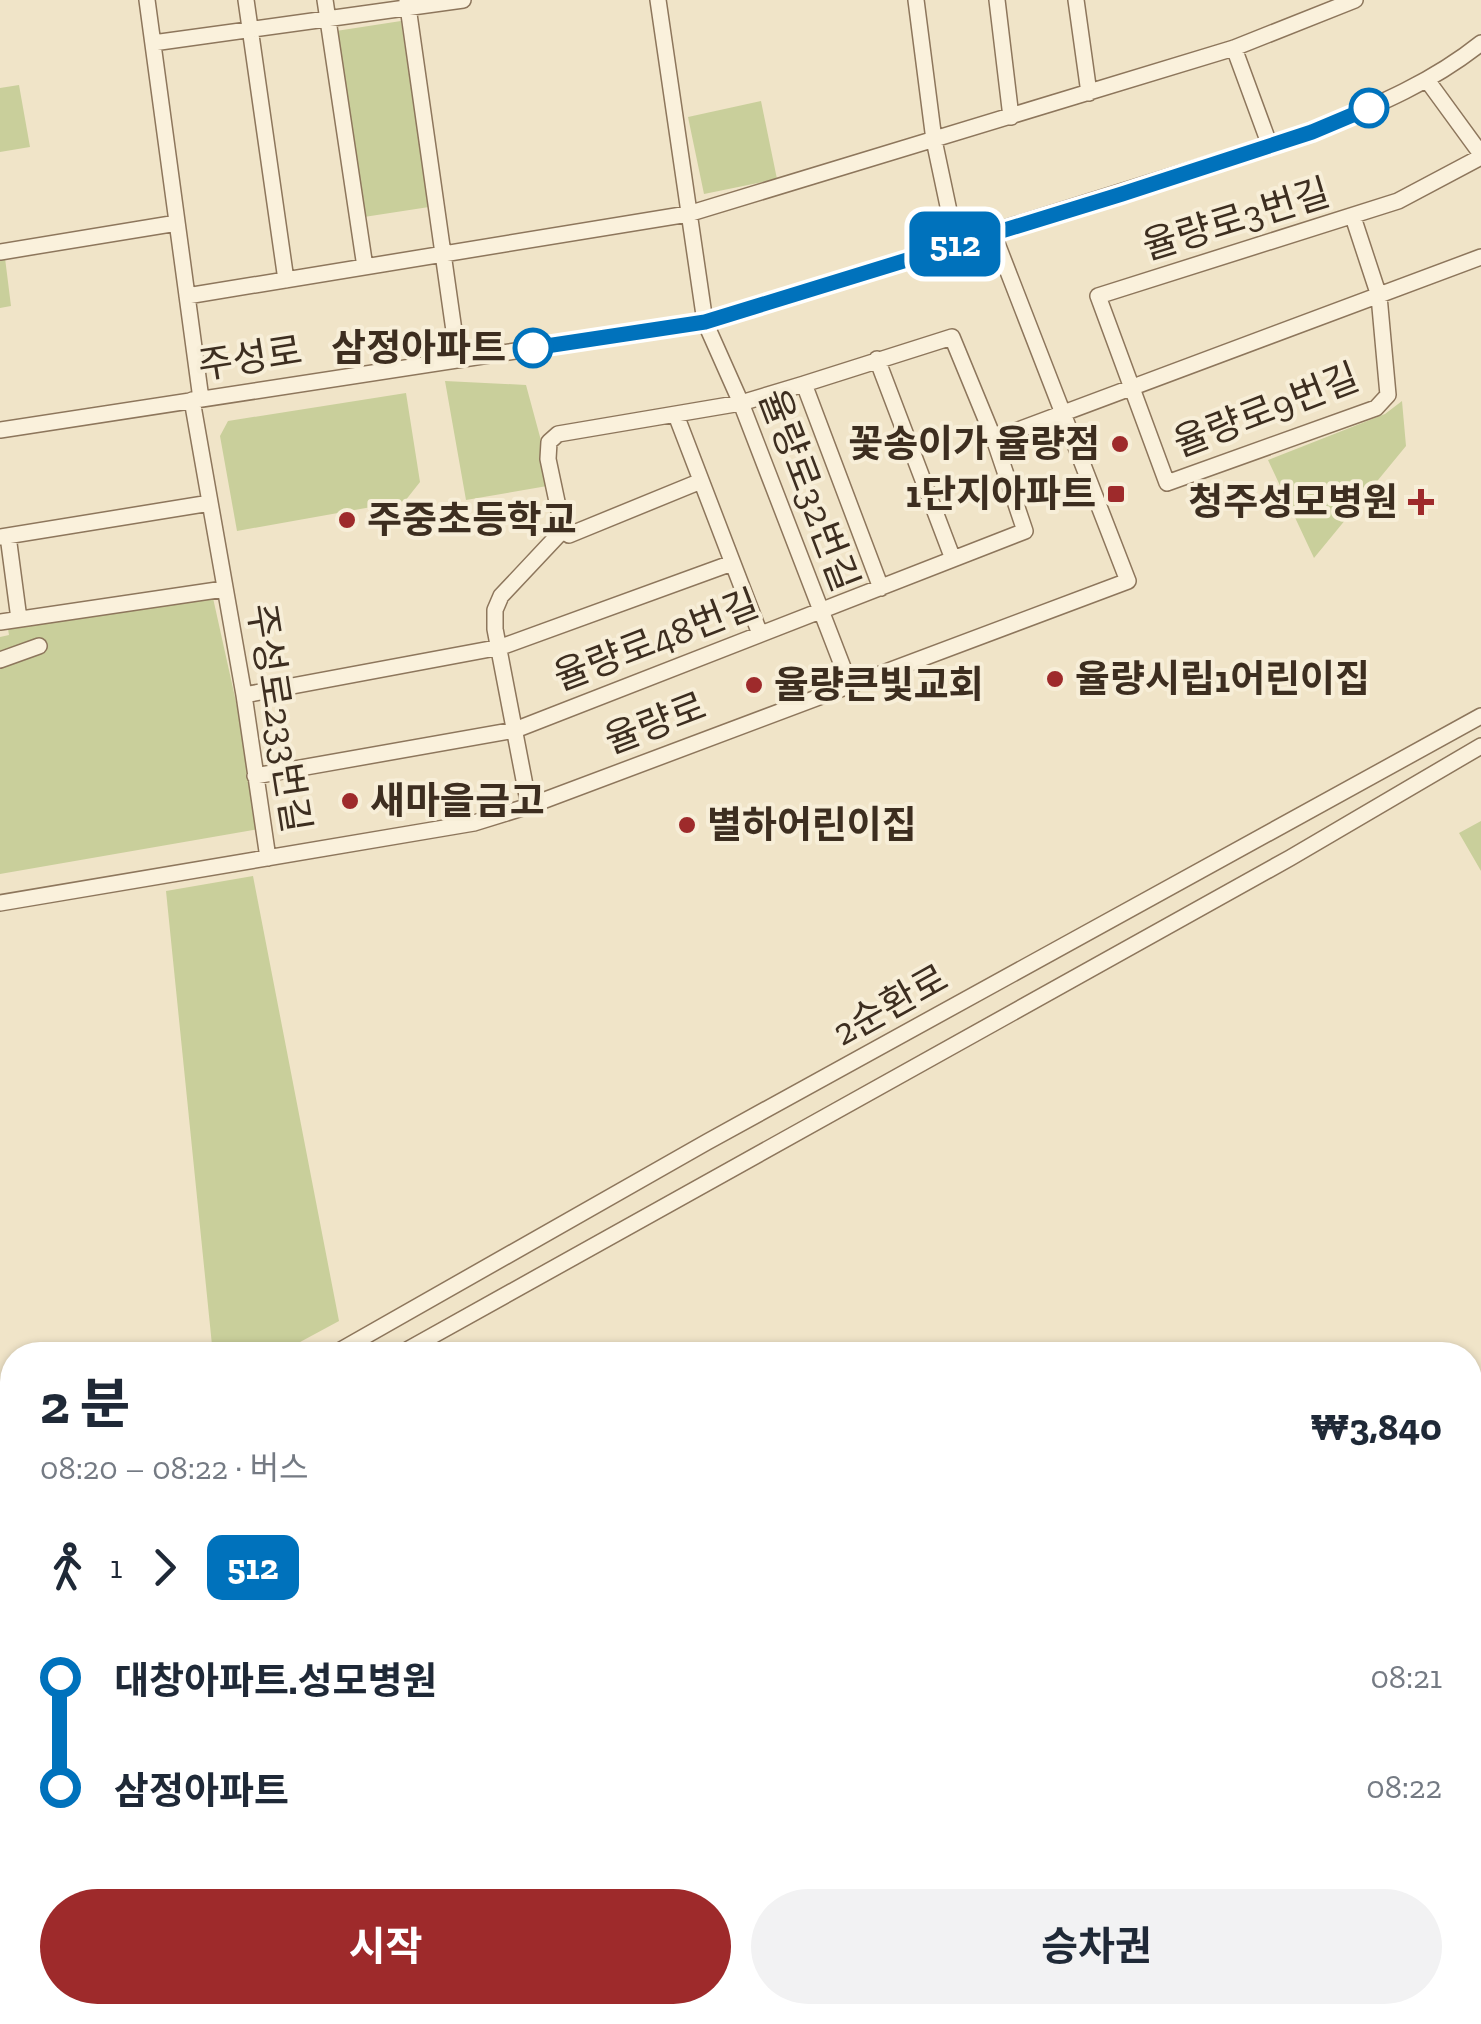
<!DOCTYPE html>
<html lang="ko">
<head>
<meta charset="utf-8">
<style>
	:root { --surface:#fff; --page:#f2f2f3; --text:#1f2937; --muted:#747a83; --accent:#9e2a2b }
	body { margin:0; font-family:"Zilla Slab","Noto Sans KR",serif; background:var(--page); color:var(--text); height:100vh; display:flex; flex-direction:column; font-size:38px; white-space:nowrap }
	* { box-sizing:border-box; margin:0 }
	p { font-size:32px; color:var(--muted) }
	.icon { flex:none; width:55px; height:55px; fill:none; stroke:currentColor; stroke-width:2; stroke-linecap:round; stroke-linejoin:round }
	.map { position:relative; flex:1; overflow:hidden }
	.sheet { position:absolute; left:0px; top:1342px; width:1482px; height:682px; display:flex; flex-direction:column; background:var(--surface); border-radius:40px 40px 0 0; box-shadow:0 2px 8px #0004 }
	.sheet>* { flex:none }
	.badge { padding:0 20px; border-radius:15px; font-size:35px; line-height:65px }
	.map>.badge { position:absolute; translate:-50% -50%; box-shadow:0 0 0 5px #fff }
	.legs { display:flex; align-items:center; gap:15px; height:110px; padding:0 40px; font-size:32px }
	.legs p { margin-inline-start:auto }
	.summary { display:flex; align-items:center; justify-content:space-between; height:170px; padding:0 40px }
	h1 { font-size:55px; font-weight:700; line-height:75px }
	.primary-button { display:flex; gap:20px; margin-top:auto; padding:20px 40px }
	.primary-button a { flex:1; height:115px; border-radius:60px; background:var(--accent); color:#fff; font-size:40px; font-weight:700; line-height:115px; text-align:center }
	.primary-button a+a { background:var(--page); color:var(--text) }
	ul { padding:0 40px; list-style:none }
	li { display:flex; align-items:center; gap:35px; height:110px; font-size:38px }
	li i { display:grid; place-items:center; width:15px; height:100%; margin:0 12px; background:currentColor }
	li i::after { content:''; width:25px; height:25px; margin:-12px; border:8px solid; border-radius:50%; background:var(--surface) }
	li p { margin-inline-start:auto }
	li:first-child i { background:linear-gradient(#0000 50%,currentColor 0) }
	li:last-child i { background:linear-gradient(currentColor 50%,#0000 0) }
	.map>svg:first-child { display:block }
	.farmland { fill:#e6deb5 }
	.green { fill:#c9cf9b }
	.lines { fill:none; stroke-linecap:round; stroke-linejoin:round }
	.stream { stroke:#6f938a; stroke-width:4 }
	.minor-casing { stroke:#8d765c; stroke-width:18 }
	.minor { stroke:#faf1dc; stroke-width:15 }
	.line-1-casing { stroke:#fff; stroke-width:22 }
	.line-1 { stroke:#0072bc; stroke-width:15 }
	.stop-1-dot { fill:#fff; stroke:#0072bc; stroke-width:5 }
	.poi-dot { fill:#9e2a2b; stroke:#f7eed8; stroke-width:4 }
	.labels { text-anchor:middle; stroke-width:8; stroke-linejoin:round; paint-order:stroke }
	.street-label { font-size:38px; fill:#3d2e20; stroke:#f7eed8 }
	.stop-label { font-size:38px; font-weight:bold; fill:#3d2e20; stroke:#f7eed8; text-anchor:end }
	.poi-label { font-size:38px; font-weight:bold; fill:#3d2e20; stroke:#f7eed8; text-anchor:start }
</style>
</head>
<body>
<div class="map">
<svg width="1481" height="2024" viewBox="0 0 1481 2024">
	<rect width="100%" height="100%" fill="#f0e4c8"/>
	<path class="farmland" d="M1470,1632L1481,1636V1814H1470Z
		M1470,1847H1481V1992L1470,1993Z
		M1252,2013H1413L1380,2024H1264Z"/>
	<path class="green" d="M401,21L429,207L364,217L336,31Z
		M19,85L30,147L0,152V88Z
		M761,101L777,179L704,194L688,117Z
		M0,258H5L11,306L0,308Z
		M445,381L526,385L553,485L466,500Z
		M406,393L420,482L405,501L237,531L220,436L228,421Z
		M1402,401L1406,446L1314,558L1268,460L1385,414Z
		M213,598L264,828L0,874V637L9,635L8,629Z
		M1481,821V871L1459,833Z
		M253,876L339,1321L276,1355H213L166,891Z"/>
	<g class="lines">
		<path class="stream" d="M1470,1831L1481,1833
			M0,1900L12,1898"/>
		<g class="minor-casing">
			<path id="minor" d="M147,0L201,399
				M246,0L286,280
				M325,0L365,267
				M407,0L458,359
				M658,0L705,322L741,403L849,683
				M916,0L934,140L956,244
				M997,0L1011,117
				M1076,0L1089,93
				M153,43L463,0
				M1234,48L1270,146
				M1427,80L1481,154
				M1353,217L1379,296L1388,395L1376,408L1167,483L1098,296L1398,201L1481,157
				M0,252L177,223
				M187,296L688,214L1234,48L1355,0
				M877,359L953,559
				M192,400L244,695L268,858
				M676,415L760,634
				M0,430L705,322L1312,132C1372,107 1430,84 1481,43
				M994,439L1481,257
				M563,530L569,535L701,481
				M8,536L19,619
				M0,537L210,503
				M0,622L224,589
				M0,660L39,646
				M244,695L501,647L732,563
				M255,776L515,730L1025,531L994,439L952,337L804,384L881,588
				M529,806L495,629V610L501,596L563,530L548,459L549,442L558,434L741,403L804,384
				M0,903L474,823L529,806L1128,581L993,233
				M332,1355L707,1142L1481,716
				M398,1355L1290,858L1481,746
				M0,1546L12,1538
				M0,1574L12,1567
				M0,1596L12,1585"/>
		</g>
		<use href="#minor" class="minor"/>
	</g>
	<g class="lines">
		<g class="line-1-casing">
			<path id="line-1" d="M533,348L705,322L1122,194L1312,132L1369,108"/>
		</g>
		<use href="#line-1" class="line-1"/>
	</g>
	<g class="stop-1-dot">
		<circle cx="1369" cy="108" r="18"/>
		<circle cx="533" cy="348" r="18"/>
	</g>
	<g class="poi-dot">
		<circle cx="1120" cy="444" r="10"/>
		<rect x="1106" y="484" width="20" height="20" rx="5"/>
		<path d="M1416 487h10v10h10v10h-10v10h-10v-10h-10v-10h10z"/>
		<circle cx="347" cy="520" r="10"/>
		<circle cx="1055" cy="679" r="10"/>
		<circle cx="754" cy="685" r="10"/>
		<circle cx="350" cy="801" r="10"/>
		<circle cx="687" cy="825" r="10"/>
	</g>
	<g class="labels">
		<g class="street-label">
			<text transform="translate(1236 219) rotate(-17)" y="13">율량로3번길</text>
			<text transform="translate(250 358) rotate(-9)" y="13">주성로</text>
			<text transform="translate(1266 410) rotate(-21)" y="13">율량로9번길</text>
			<text transform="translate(809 490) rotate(69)" y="13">율량로32번길</text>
			<text transform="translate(656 640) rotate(-21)" y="13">율량로48번길</text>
			<text transform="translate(279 718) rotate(81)" y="13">주성로233번길</text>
			<text transform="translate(655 723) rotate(-21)" y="13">율량로</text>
			<text transform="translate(890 1005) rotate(-29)" y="13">2순환로</text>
		</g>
		<g class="stop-label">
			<text x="506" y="361">삼정아파트</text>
		</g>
		<g class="poi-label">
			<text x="1100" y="457" text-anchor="end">꽃송이가 율량점</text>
			<text x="1096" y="507" text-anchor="end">1단지아파트</text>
			<text x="1398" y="515" text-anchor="end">청주성모병원</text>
			<text x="367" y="533">주중초등학교</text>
			<text x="1075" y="692">율량시립1어린이집</text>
			<text x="774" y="698">율량큰빛교회</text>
			<text x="370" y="814">새마을금고</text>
			<text x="707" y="838">별하어린이집</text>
		</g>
	</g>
</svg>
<b class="badge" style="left:955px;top:244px;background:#0072bc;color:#fff">512</b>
<section class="sheet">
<div class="summary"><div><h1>2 분</h1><p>08:20 – 08:22 · 버스</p></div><b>₩3,840</b></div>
<div class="legs"><svg class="icon" aria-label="walk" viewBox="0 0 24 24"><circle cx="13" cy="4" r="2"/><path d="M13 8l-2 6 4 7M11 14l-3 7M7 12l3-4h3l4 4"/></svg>1<svg class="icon" aria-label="forward" viewBox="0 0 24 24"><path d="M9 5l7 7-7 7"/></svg><b class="badge" style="background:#0072bc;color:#fff">512</b></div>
<ul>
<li><i style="color:#0072bc"></i><b>대창아파트.성모병원</b><p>08:21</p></li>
<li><i style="color:#0072bc"></i><b>삼정아파트</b><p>08:22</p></li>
</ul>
<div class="primary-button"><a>시작</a><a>승차권</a></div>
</section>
</div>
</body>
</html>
